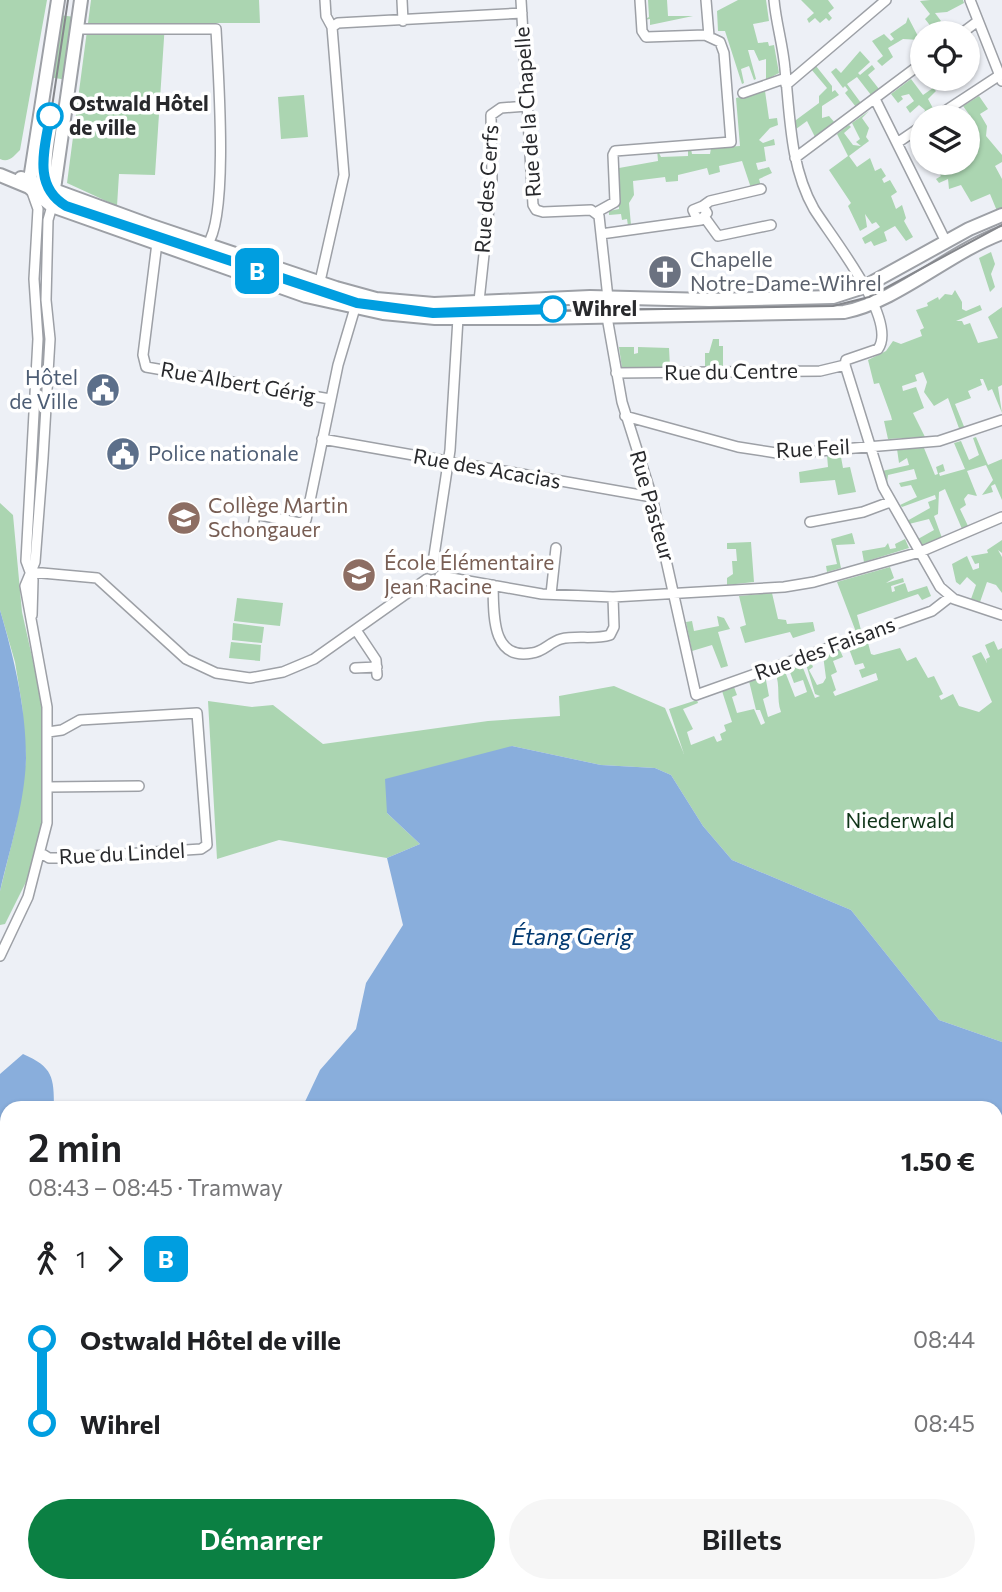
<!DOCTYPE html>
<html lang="fr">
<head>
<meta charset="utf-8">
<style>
	:root { --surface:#fff; --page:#f6f6f6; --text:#202124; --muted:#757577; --accent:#0b8043 }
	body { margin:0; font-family:Commissioner,sans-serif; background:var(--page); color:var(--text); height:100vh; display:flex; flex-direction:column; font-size:26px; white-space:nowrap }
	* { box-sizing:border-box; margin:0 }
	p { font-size:23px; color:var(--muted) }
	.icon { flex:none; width:38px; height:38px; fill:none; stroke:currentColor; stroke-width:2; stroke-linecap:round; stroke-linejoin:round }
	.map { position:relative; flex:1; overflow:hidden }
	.panel { position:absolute; left:0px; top:1101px; width:1003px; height:492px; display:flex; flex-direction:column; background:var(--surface); border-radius:21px 21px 0 0; box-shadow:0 2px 5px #0004 }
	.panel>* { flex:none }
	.badge { padding:0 14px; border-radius:10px; font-size:24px; line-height:46px }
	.buttons { position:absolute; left:910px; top:21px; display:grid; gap:14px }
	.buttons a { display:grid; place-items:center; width:70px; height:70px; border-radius:50%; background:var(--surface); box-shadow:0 2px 5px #0004; font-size:35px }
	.map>.badge { position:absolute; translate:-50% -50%; box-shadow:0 0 0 4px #fff }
	.legs { display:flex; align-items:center; gap:10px; height:77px; padding:0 28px; font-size:23px }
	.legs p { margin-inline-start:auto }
	.summary { display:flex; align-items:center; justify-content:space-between; height:119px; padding:0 28px }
	h1 { font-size:38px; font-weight:600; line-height:52px }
	.cta { display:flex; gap:14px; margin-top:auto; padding:14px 28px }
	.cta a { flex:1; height:80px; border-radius:42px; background:var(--accent); color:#fff; font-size:28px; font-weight:600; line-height:80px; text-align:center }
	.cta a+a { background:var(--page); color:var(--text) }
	ul { padding:0 28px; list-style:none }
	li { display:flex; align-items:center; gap:24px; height:84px; font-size:26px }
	li i { display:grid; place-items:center; width:10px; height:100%; margin:0 9px; background:currentColor }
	li i::after { content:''; width:18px; height:18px; margin:-9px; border:5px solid; border-radius:50%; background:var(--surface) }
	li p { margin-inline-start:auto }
	li:first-child i { background:linear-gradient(#0000 50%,currentColor 0) }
	li:last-child i { background:linear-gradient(currentColor 50%,#0000 0) }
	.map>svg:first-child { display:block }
	.green { fill:#abd5b1 }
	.water { fill:#89aedc }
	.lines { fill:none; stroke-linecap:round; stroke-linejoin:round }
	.street-casing { stroke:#9da0a6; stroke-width:12 }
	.secondary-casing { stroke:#9da0a6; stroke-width:16 }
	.street { stroke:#fff; stroke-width:9 }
	.secondary { stroke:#fff; stroke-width:12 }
	.tram { stroke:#85878c; stroke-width:2 }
	.line-1-casing { stroke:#fff; stroke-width:16 }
	.line-1 { stroke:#009ee0; stroke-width:10 }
	.stop-1-dot { fill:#fff; stroke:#009ee0; stroke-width:3.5 }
	.labels { text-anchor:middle; stroke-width:7; stroke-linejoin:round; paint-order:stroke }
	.stop-label { font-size:21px; font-weight:bold; fill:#28292c; stroke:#fff; text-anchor:start }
	.street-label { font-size:21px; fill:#28292c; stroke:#fff }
	.worship-label { font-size:21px; fill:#5b616d; stroke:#fff; text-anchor:start }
	.service-label { font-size:21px; fill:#4e5e75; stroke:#fff; text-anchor:end }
	.education-label { font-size:21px; fill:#785e54; stroke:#fff; text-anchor:start }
	.park-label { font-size:21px; fill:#103519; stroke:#fff }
	.water-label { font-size:23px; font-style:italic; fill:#033a71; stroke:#fff }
</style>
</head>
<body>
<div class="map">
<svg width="1002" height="1592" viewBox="0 0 1002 1592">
	<rect width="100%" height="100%" fill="#edf0f6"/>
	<path class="green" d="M0,0H47L20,150C14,156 9,163 0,159Z
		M91,0H259L260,23H165L155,175L119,174L117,206L67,183Z
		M648,0H667L668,16H693L650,25V19L644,20L649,17Z
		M738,0H766L769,21L753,24L758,43L768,42L769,46L774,45L779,73L766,80V59L759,61L754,50H748L756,79L754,80L749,66L741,69L744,83L742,84L725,31H718L717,11Z
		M801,0H828L834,8L828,13L832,18L829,21L826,18L820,23L815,18L809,23L807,19L814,13Z
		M930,0H963L964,3L947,12L935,13L941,21L932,28L925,19L930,14L920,1Z
		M59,15L75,17L67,80L49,77Z
		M908,17L920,40L903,39L888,48L893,57L882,66L877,61L883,56L872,41L884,34L891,41L894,39L890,34L906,23Z
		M860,51L870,62L858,73L860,75L872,65L875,69L868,75L879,89L871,95L857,77L847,84L861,103L856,107L845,93L848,90L845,86L843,88L831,72L836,68L841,73Z
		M816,66L832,86V92L835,90L839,95L822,106V118L829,116L835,123L815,137L807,121L796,129V120L819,103V96L827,88L811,69Z
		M911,79L923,95L933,88L936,91L928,99L935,112L930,117H923L925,110L919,105L910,113L906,107L914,101L909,94L901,96L903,99L898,103L891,94Z
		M765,91L769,119L777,118L778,125L770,128L759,140L763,143L774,139L775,145L764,147L766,161L756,163L758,170L769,167L772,173L759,179L761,186L751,188L742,161L719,166L720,172L709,175L707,168L678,175V181L666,182L665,177L633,181L634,195L629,203L631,225L628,226L627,219L622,220L621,214L609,215V211L619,209L615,161L619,168L658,161L657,149L661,157L688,156V149H691L692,154H710L711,148L740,146L736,98Z
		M304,95L308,137L281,139L278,97Z
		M979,96L988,109L980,114L987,126L986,136L1002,155V162L995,166L1002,179V209L997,211L990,194L971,202L961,185L949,189L948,179L939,183L936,179L941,176L934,166L936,163H968V145L970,144L968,138L975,133L968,137V129L971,127L968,119L971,117L963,106Z
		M869,111L862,118L869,128L866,137L869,141L849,156L857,167L870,158L875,171L881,168L886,176L882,179L884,183L890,180L897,192L891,196L896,209L902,205L906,218L904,221L913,237L906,241L895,226L884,232L887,241L874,246L871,241L865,244L862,238L880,227L876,222L872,224L865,214L867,227L860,231L848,206L851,203L829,170L848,156L837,134L849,125L851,127L844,133L853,145L861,146L856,142L860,139L852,123Z
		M991,252L995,264L991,274L995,287L990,292L979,258Z
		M955,290L962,302V309L966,311L980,305L982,310L956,321H962L964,325L970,323L978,343L998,338L988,317L1002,307V385L998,387L1002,413L992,389L988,391L983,379H980L982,385L968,391L971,398L955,404L965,429L960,431L948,398L934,406L924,392L927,382L923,372L915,375L917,381L902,386L903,391L916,387L924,408L913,413L925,437L888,439L884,421L892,420L891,416L879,383L874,384L868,360L886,351L893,341L901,344L922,336L920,330L924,328L916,310L928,306L927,303L938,297L939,300L945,294L952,295Z
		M713,339H719V346H723V367H705V353H709Z
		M619,347H634V354L638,353V347L669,348L670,367L622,368Z
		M976,437L988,465L1002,459V500L995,484L991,486L993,492L982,495L993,480L986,465L967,471L977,496L968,494L964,499L966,505L960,509L968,526L962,529L945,489L939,492L938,514L934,516L942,538L921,545L918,539L934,530L929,519L909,524L907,521L930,508L928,502L936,499L935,495L902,507L900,505L917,497L911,485L901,487L899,483L917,479L914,469L888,475L887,483L882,471L909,465L907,458L899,463L897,449L924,448L935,475L938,474L936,467L943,464L945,471L939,473L940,476L965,469L954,443L961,441L969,460L979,455L973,438Z
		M835,454L836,458L841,457L843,468L850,467L856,492L838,495L835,480L800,483L799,472L828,467L827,455Z
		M0,503L13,515L22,612L43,706L44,772L41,829L31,872L5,924L0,925V891L16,826L26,760L22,705L15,662L0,610Z
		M852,533L855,544L836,545L841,568L827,572L826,566L837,564L831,539Z
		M905,539L909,548L864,562L862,551L885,547L888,543L890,549L896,548L895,544Z
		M1002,540V553L998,550L1002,557V593L996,585L987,582L980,602L971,599L976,585L967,577L960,585L956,582L952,564L967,556L973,570L979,568V563L975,564L971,556L988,553L987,550Z
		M751,542L754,582L727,585V578L733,574L732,561H737L736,549H727V543Z
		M890,567L894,578L886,583L903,578L904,582L891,586L892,592L895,591L894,587L905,583L908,592L927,586L931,596L922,600L918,594L857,615L861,630L856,632L837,582Z
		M772,593L778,619L786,620L787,624L813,622L815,631L793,638L790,632L745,643L740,627L746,625L739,596Z
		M237,598L283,603L280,626L234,621Z
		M717,616L724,618L730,629L718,632L728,666L721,668L712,645L692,651L686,622L692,621L694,631L719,626Z
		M233,623L264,627L262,643L232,640Z
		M867,639L871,654L874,655L900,648L907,661L916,657L928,678L934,676L943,694L939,696L941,700L953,694L959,706L979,712L992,702L972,656L981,652L987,663L986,659L990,657L985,645L994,641L998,650L1002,648V1042L939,1020L851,910L732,860L703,826L671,775L655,768L601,765L512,746L387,813L420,844L387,858L279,840L217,859L208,701L252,707L273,705L323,744L488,721L560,716L559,696L614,686L665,708L684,754L669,709L697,700L698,703L683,709L693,729L687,732L691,745L714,736L717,742L722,740L720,734L726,731L724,725L732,722L722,691L734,687L737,695L732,697L737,713L754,709L761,725L765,723L760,710H756L749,681L765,675L769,696L763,699L768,717L781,712C776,698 781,688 775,671L784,669L795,697L807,692L803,680L794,683L788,667L801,663L815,698L820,696L815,694L805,661L810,659L813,667L809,670L817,685L823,683L826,678L823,655L839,648L843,657L833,661L837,672L831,675L836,690L833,692L835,696L878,680L876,673L862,678L859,670L865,668L863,663L855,665L848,646Z
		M231,642L261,645L260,661L229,658Z
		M1002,1417V1551L996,1547V1429Z"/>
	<path class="water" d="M0,610C14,658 26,707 26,758C25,802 10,848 0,891Z
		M512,746L601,765L655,768L671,775L703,826L732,860L851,910L939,1020L1002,1042V1417L996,1429V1108H302L320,1070L356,1029L366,983L403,925L387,858L420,844L387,813L385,779Z
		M23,1054C53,1067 54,1077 54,1108H7V1180L0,1200V1074Z
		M0,1206L7,1210V1319L0,1315Z
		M996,1547L1002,1551V1592H114L117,1586H996Z"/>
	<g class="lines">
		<g class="street-casing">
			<path id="street" d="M402,0L403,21
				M521,0L533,205L536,210L543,212L591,210L599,216L608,298L607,317L622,402L652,497L696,695L932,611L950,597
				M706,0L709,36
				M774,0C776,23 783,45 785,69C790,116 790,167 814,209C830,235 899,320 878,349L846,360L845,365
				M970,0L1002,81
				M332,27L338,23L522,13
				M77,29H216C218,70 229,217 207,245
				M962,33L978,21
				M786,85L886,0
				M743,93L786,78
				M875,99L946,242
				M936,117L1000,75
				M897,143L922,126
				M795,158L922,63
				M32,192L38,209L34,279L38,339L26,561L33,580L32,615
				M703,206L710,201L761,189
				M597,212L615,202L613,155L615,151L731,142L724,53L720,42L705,35L646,37L642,31L640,0
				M705,218L718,236L771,225
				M601,234L701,220L707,213L703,206L693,210L697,219
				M157,243L143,355L146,367L330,399
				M316,299L344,175L332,27L326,16L325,0
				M479,301L492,180L491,115L501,108L527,106
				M845,365L883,487L940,587L954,599L1002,615
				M616,373L820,371L845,365
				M625,416L738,447L783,454L939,441L1002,420
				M322,439L652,497
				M810,522L863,512L890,502
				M253,527L255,514L300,523L306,520L338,365L355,308
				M432,569L450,450L458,318
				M31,572L97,578L186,659L216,673L250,678L283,672L314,659L427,579
				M440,576L542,594L613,597L784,587L814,582L920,552L1002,517
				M493,585C494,611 490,661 532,653C543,652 550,642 561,639C577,635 594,640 610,635L614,627L613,597
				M551,594L556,548
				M356,630L376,660L377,675
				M355,668L377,667
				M48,787L139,786
				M41,853L49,858H61L201,849L207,845L197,713L80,720L62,730L48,732
				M0,956L28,897L47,823V707L25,586L35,562L43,458L50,339L46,300L48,220L52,206"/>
		</g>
		<g class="secondary-casing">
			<path id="secondary" d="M0,175L29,187L52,206L306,296L383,313L435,318H537L844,312C896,302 950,252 1002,233
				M21,178L149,225L336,288L376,299L434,304L590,297L709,300L833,297L864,287L969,229L1002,215
				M29,186L58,0
				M53,196L81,0"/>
		</g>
		<use href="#street" class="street"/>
		<use href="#secondary" class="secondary"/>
		<path class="tram" d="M68,0L43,167C44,187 53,200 72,208L333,297L398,310L433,313L833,306L869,297L1002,225"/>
	</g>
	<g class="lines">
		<g class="line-1-casing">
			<path id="line-1" d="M50,116C45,148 32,186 66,206L357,303L433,313L553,309"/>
		</g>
		<use href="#line-1" class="line-1"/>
	</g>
	<defs>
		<g id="church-disc" transform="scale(1.75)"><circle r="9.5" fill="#6b7280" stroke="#fff"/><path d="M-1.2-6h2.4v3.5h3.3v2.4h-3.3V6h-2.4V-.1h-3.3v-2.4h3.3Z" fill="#fff"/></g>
		<g id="civic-disc" transform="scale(1.75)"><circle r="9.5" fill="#5c6f8a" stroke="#fff"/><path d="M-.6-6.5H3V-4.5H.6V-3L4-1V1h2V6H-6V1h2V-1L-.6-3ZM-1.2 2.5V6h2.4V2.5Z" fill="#fff"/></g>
		<g id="school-disc" transform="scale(1.75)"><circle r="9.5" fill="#8d6e63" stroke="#fff"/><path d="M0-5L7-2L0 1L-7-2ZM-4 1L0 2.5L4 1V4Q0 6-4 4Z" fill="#fff"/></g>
	</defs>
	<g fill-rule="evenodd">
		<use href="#church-disc" x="665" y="272"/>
		<use href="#civic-disc" x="103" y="390"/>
		<use href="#civic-disc" x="123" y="454"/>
		<use href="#school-disc" x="184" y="518"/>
		<use href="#school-disc" x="359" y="575"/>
	</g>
	<g class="stop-1-dot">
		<circle cx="50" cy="116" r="12"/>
		<circle cx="553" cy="309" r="12"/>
	</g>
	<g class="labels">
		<g class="stop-label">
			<text x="69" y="111">Ostwald Hôtel<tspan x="69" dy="24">de ville</tspan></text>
			<text x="572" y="316">Wihrel</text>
		</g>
		<g class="street-label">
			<text transform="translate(528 112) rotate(-94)" y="7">Rue de la Chapelle</text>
			<text transform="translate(487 189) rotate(-86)" y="7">Rue des Cerfs</text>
			<text transform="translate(731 372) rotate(-1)" y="7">Rue du Centre</text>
			<text transform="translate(238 383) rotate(10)" y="7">Rue Albert Gérig</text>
			<text transform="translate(813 449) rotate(-3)" y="7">Rue Feil</text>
			<text transform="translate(487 469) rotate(10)" y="7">Rue des Acacias</text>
			<text transform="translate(652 506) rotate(74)" y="7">Rue Pasteur</text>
			<text transform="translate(825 649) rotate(-20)" y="7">Rue des Faisans</text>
			<text transform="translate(122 854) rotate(-3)" y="7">Rue du Lindel</text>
		</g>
		<g class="worship-label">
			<text x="690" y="267">Chapelle<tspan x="690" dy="24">Notre-Dame-Wihrel</tspan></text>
		</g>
		<g class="service-label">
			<text x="78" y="385">Hôtel<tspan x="78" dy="24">de Ville</tspan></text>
			<text x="148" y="461" text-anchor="start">Police nationale</text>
		</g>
		<g class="education-label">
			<text x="208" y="513">Collège Martin<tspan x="208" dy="24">Schongauer</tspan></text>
			<text x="384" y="570">École Élémentaire<tspan x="384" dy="24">Jean Racine</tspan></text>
		</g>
		<g class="park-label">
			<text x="900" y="828">Niederwald</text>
		</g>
		<g class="water-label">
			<text x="572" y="945">Étang Gerig</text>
		</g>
	</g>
</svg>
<div class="buttons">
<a><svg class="icon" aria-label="locate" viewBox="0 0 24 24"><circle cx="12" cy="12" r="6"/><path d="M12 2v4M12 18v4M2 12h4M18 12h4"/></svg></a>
<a><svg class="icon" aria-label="layers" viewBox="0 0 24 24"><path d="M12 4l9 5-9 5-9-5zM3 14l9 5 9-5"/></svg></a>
</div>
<b class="badge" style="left:257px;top:271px;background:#009ee0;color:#fff">B</b>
<section class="panel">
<div class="summary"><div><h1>2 min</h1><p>08:43 – 08:45 · Tramway</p></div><b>1.50 €</b></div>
<div class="legs"><svg class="icon" aria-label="walk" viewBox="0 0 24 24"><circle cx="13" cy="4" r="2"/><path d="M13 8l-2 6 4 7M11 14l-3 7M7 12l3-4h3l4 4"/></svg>1<svg class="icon" aria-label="forward" viewBox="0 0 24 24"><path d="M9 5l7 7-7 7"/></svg><b class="badge" style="background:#009ee0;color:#fff">B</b></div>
<ul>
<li><i style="color:#009ee0"></i><b>Ostwald Hôtel de ville</b><p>08:44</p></li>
<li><i style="color:#009ee0"></i><b>Wihrel</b><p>08:45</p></li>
</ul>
<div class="cta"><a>Démarrer</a><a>Billets</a></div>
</section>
</div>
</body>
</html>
